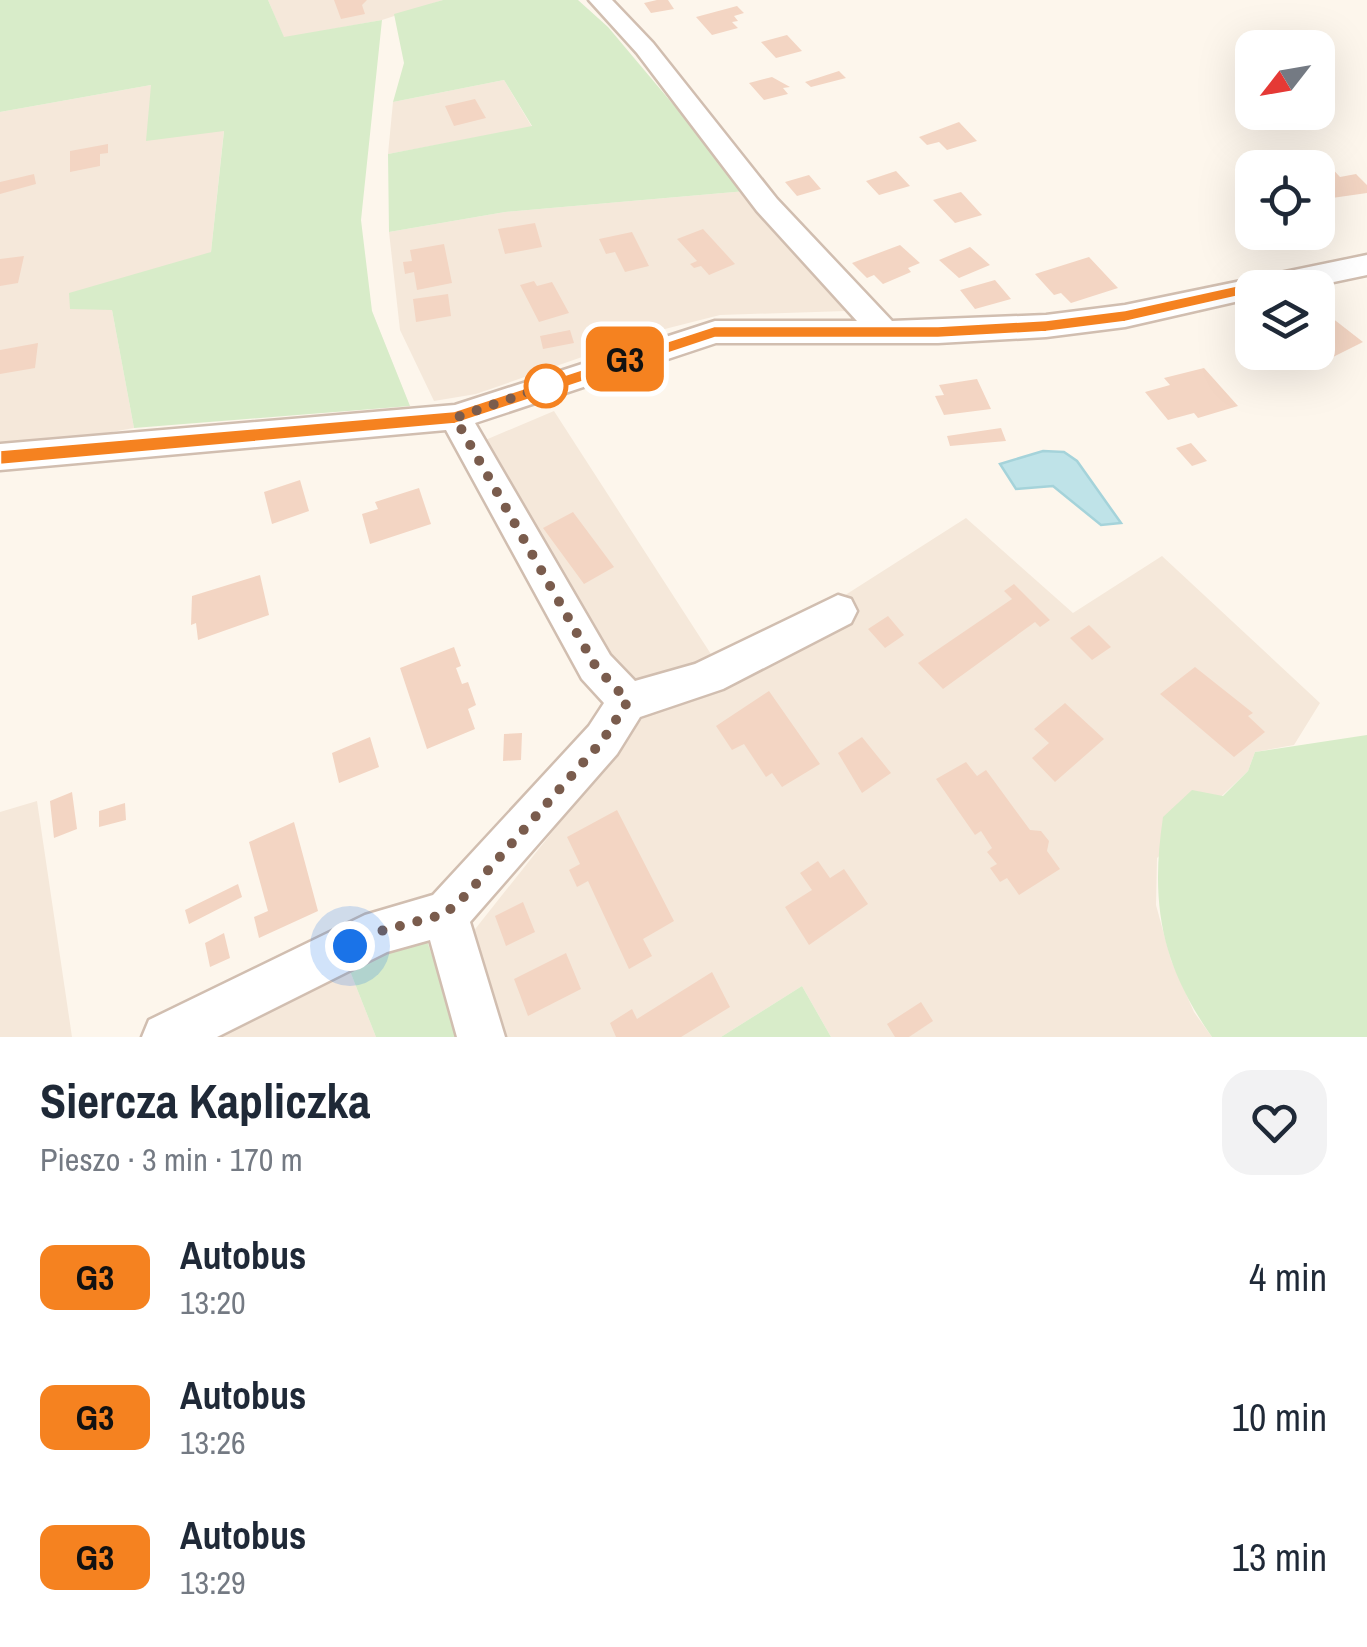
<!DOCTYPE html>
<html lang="pl">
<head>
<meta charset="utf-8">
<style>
	:root { --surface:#fff; --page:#f2f2f3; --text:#1f2937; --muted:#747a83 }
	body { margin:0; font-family:"Archivo Narrow",sans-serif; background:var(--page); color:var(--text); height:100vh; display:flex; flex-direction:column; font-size:38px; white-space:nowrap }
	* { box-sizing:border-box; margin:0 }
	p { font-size:32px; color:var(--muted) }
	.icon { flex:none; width:55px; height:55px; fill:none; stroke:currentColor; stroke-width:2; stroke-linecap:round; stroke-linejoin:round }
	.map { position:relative; height:1037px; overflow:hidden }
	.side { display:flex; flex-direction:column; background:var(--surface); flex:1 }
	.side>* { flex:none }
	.badge { padding:0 20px; border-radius:15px; font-size:35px; line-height:65px }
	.needle { width:65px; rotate:239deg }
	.fabs { position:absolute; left:1235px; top:30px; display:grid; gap:20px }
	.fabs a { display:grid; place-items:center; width:100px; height:100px; border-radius:20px; background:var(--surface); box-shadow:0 10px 40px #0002; font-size:50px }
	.you { position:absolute; width:50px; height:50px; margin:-25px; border:8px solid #fff; border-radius:50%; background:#1a73e8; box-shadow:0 0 0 15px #1a73e833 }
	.map>.badge { position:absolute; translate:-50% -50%; box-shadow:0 0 0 5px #fff }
	.round { display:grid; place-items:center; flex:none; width:105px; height:105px; border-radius:30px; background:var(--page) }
	.overview { display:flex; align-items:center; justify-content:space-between; height:170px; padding:0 40px }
	h1 { font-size:48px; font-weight:800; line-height:75px }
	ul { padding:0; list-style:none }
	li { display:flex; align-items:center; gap:30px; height:140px; padding:0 40px }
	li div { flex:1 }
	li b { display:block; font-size:38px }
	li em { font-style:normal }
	li .badge { min-width:110px; font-weight:700; text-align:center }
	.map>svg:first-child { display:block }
	.residential { fill:#f5e8da }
	.green { fill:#d8ecc9 }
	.water { fill:#bfe3e8; stroke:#a5d3da; stroke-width:2.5 }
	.building { fill:#f3d5c3 }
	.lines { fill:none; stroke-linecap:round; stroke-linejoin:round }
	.minor-casing { stroke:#d1beb0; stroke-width:5 }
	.minor { fill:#fff; fill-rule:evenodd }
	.line { fill:#f58220; stroke:#fff; stroke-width:2.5 }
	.walk { stroke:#7a5c4d; stroke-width:10; stroke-dasharray:0 18 }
	.stop-dot { fill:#fff; stroke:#f58220; stroke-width:5 }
</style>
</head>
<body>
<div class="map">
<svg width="1367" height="1037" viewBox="0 0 1367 1037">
	<rect width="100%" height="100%" fill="#fdf6ec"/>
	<path class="residential" d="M268,0H443L382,20L284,38Z
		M504,80L532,127L388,154L393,102Z
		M151,85L224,130L211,252L112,310L134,428L0,452V112Z
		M746,191L846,311L720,315L657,331L476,394L434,401L400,330L389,232L505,212Z
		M554,411L718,665L839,599L966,518L1073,613L1162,556L1320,703L1294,745L1255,752L1248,771L1157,858L1156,905L1171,960L1194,1012L1212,1037H831L802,986L721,1037H507L472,933L645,715L483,441Z
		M37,801L72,1037H0V812Z
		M346,961L376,1037H206Z"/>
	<path class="green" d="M0,0H268L284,37L382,20L361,220L372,311L410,406L134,428L112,310L70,309L69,293L211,252L224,131L146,141L151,85L0,112Z
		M443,0H578L608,27L746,191L505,212L389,232L388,154L532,126L504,80L393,102L404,63L394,14Z
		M1367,735V1037H1212C1161,964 1150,904 1163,817L1192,790L1223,796L1248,771L1255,752Z
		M427,941L460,1037H376L346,961Z
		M802,986L831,1037H721Z"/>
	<path class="water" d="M1043,451L1064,452L1077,461L1121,523L1101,525L1053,486L1016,489L1000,464Z"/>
	<path class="building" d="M334,0H367L362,5L365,14L341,19Z
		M657,0H668L674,9L651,13L644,3Z
		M737,6L744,13L734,16L738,21L732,22L738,28L712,35L696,17Z
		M787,35L802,51L776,58L761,42Z
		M839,71L846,78L811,87L805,82Z
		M772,77L790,87L783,88L788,94L764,100L749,83Z
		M475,99L486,118L454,126L445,106Z
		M959,122L977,141L947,150L939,142L927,145L919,137Z
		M108,144V153L100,154V166L70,172V151Z
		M1327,163L1340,177L1356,174L1367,185V193L1318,200V165Z
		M896,171L910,186L879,195L866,181Z
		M34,174L36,184L0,194V182Z
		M809,175L821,189L797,196L785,182Z
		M961,192L982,215L955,223L933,200Z
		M535,223L542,247L505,254L498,229Z
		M703,229L735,264L709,275L701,266L694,268L690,264L697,261L677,239Z
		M632,232L649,266L625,272L615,252L606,254L599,239Z
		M444,244L452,283L417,290L414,272L405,274L403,262L412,261L410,250Z
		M900,245L920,263L908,268L911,272L883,284L874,275L867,278L852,263Z
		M970,247L990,265L959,278L939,260Z
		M24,256L18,283L0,286V259Z
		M1089,257L1118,288L1071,303L1061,293L1054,295L1035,274Z
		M995,280L1011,299L975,309L960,290Z
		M534,281L537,286L552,282L569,313L539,322L520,285Z
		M448,294L451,316L416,322L413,299Z
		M1318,307L1363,342L1325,361L1318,355Z
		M570,330L574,343L543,349L540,336Z
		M38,343L35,368L0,374V350Z
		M1204,368L1238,406L1198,418L1194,413L1168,420L1145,392L1170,385L1164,378Z
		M977,379L991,409L944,415L935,396L944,395L939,385Z
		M1001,428L1006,441L950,446L947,436Z
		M1191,443L1207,461L1192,466L1176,448Z
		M300,480L309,511L272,524L264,492Z
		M419,488L431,524L370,544L362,514L378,509L375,502Z
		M573,512L614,567L584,584L543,528Z
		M260,575L269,615L198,640L196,623L191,625L192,596Z
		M1014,584L1050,620L1040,627L1035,622L943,689L918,663L1012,599L1004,591Z
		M888,616L904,635L885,648L868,629Z
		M1089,625L1111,647L1092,660L1070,638Z
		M454,647L461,666L456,668L462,684L468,682L476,705L468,709L475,729L427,749L400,668Z
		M1195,667L1253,713L1248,716L1265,732L1234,757L1160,694Z
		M769,691L820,764L782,787L772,773L766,777L744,744L732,750L716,726Z
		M1065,703L1104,739L1055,782L1032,758L1049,743L1034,729Z
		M522,733L521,760L503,761L504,734Z
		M370,737L379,767L339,783L332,753Z
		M862,737L891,773L862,793L838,753Z
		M966,762L977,776L986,770L1030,830L1041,831L1049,841L1047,851L1060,869L1019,895L1007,878L1000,882L990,868L997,864L987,852L992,848L981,831L975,835L936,779Z
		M72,792L77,829L54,838L50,801Z
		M125,803L126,820L99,827V811Z
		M617,810L674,921L643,939L652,956L629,969L588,881L577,887L569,870L580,864L567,837Z
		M294,822L318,911L259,938L254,917L268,911L249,842Z
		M818,861L830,878L844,869L868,904L809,945L785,907L812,890L800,873Z
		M238,884L242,897L189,924L185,910Z
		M523,902L535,932L506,946L495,916Z
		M224,933L230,958L210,967L205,943Z
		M566,953L581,989L528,1016L514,979Z
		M712,972L730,1007L681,1037H616L610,1023L632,1009L637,1019Z
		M921,1002L933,1021L909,1037H895L887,1024Z"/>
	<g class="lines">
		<g class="minor-casing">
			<path id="minor" d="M589,0H612L653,43L777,199L892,321L1046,315L1125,305L1367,255V275L1305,288H1252V298L1125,327L1046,337L938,343H716L475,423L610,655L635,681L695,664L838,595L851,599L857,611L851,623L723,689L640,717L617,754L470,922L505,1037H457L430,940L387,952L217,1037H142L149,1020L365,915L433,895L589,726L604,703L582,679L446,430L0,470V444L455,405L715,321H857L757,211L637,53Z"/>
		</g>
		<use href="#minor" class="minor"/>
	</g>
	<path class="line" d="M1252,282L1258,284V292L1125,322L1046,332L938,338H715L455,424L0,465V450L454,411L714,326H938L1046,320L1125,310Z"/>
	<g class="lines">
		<path class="walk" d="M350,946L381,931L445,914L468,893L603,740L628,701L596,667L455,418L546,386"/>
	</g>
	<circle class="stop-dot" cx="546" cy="386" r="20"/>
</svg>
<div class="fabs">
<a><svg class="needle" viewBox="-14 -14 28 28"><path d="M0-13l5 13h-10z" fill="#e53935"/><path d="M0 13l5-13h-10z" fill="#747a83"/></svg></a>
<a><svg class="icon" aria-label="locate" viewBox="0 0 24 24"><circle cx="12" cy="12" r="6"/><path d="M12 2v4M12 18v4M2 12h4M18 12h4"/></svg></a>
<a><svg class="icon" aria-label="layers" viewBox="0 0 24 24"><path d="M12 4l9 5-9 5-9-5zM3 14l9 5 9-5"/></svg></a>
</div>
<div class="you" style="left:350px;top:946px"></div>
<b class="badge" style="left:625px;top:359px;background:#f58220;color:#111">G3</b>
</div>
<section class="side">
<div class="overview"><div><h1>Siercza Kapliczka</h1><p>Pieszo · 3 min · 170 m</p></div><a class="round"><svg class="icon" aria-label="heart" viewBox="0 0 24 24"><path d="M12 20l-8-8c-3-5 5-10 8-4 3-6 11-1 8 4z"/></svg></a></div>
<ul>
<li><span class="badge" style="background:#f58220;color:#111">G3</span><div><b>Autobus</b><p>13:20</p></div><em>4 min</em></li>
<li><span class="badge" style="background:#f58220;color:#111">G3</span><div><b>Autobus</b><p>13:26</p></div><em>10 min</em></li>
<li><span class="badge" style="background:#f58220;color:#111">G3</span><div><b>Autobus</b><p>13:29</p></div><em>13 min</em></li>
</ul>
</section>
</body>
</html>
